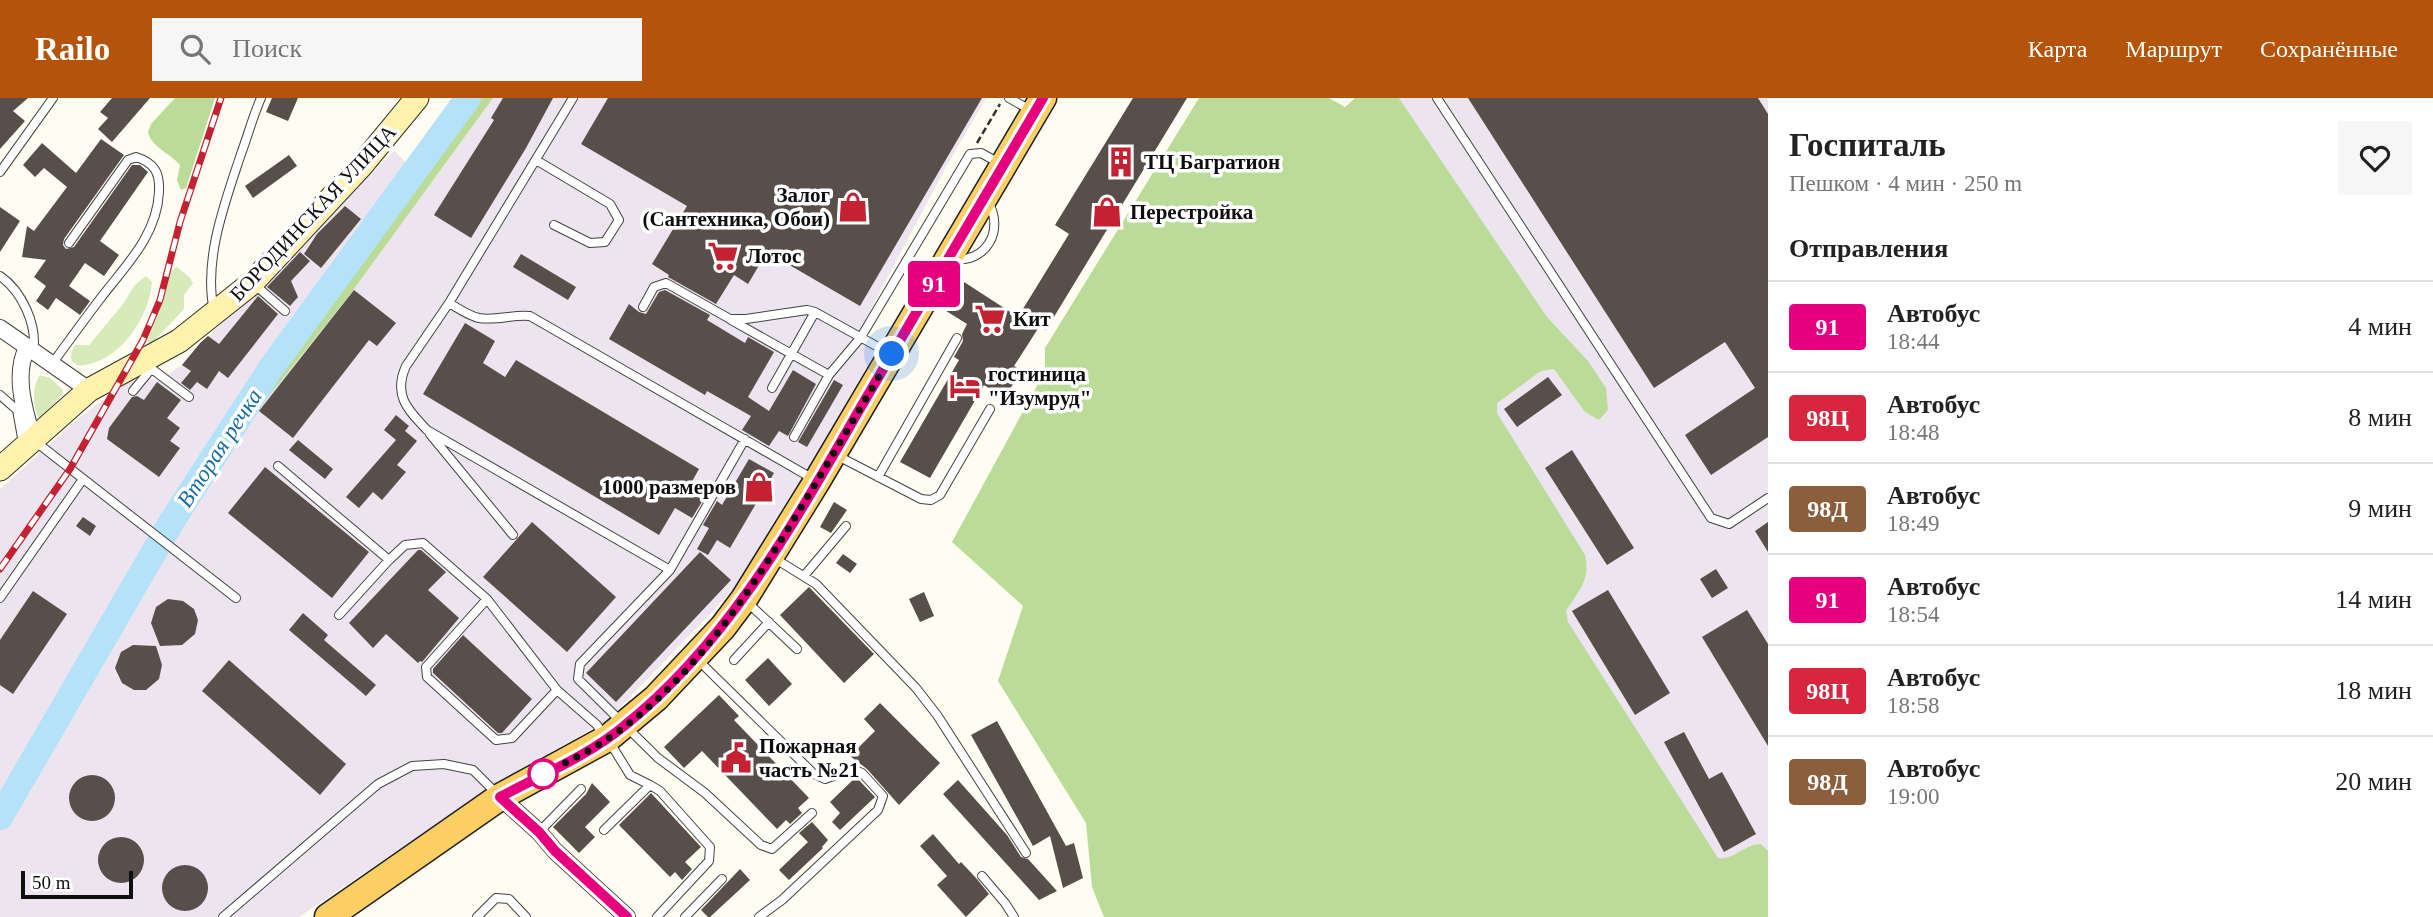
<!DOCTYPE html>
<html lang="ru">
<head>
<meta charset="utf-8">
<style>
	:root { --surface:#fff; --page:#f6f6f6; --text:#222; --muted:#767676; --line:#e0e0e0; --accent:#b45309 }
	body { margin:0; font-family:Georgia,serif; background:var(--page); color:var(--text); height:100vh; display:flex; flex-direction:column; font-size:26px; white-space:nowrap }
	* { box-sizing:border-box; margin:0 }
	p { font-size:23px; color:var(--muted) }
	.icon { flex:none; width:38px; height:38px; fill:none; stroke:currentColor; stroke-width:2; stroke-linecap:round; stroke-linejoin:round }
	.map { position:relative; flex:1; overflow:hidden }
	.details { display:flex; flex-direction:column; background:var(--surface); width:665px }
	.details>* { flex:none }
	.badge { padding:0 14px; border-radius:5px; font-size:24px; line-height:46px }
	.scale { position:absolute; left:21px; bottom:18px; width:112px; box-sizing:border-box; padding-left:7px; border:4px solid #0f0f0f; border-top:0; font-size:19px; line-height:24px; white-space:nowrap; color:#0f0f0f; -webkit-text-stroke:5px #fff; paint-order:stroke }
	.you { position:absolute; width:35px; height:35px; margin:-18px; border:5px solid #fff; border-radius:50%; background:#1a73e8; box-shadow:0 0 0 10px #1a73e833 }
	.map>.badge { position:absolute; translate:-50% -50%; box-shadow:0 0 0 4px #fff }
	h2 { padding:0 21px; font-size:26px; line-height:63px }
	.round { display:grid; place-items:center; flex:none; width:74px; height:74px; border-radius:0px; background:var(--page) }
	.headline { display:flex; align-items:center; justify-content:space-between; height:119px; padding:0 21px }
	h1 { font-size:33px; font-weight:700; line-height:52px }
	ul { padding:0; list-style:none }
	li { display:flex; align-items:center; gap:21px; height:91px; padding:0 21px; border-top:2px solid var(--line) }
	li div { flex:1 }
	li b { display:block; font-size:26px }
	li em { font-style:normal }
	li .badge { min-width:77px; font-weight:700; text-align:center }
	header { display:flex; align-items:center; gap:42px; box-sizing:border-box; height:98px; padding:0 35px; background:var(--accent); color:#fff }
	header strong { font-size:33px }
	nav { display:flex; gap:38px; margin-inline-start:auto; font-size:24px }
	.search { width:490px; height:63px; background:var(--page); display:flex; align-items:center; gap:18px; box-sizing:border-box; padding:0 24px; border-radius:0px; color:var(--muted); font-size:26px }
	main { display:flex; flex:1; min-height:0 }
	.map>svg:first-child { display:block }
	.industrial { fill:#ece4ee }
	.green { fill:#d6ebb9 }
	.forest { fill:#badc98 }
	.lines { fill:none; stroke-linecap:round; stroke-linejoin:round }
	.river { stroke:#b4e2f8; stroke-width:26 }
	.building { fill:#584f4b }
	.lane-casing { stroke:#424242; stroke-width:10 }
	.street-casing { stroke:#424242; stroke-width:18 }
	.secondary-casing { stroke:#313131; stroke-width:25 }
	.primary-casing { stroke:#202020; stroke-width:29 }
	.path { stroke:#313131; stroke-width:2.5; stroke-dasharray:7 3.5; stroke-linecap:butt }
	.lane { stroke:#fff; stroke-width:8 }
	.street { stroke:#fff; stroke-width:16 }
	.secondary { stroke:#fff2ac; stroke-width:23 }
	.primary { stroke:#fccf65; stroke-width:26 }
	.rail-casing { stroke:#c42232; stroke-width:7 }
	.rail { stroke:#fff; stroke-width:4.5; stroke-dasharray:13; stroke-linecap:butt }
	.line-casing { stroke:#fff; stroke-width:16 }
	.line { stroke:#e6007e; stroke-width:10 }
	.walk { stroke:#0f0f0f; stroke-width:7; stroke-dasharray:0 12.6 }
	.stop-dot { fill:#fff; stroke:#e6007e; stroke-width:3.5 }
	.labels { text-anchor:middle; stroke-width:7; stroke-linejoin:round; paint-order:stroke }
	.poi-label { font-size:21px; font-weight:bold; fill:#0f0f0f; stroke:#fff; text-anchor:start }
	.street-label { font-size:21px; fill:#0f0f0f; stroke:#fff }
	.water-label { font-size:23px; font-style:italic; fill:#146da6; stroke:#fff }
</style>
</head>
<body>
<header>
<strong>Railo</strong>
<div class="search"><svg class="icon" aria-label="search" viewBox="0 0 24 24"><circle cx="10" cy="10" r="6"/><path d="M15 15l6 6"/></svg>Поиск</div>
<nav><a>Карта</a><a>Маршрут</a><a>Сохранённые</a></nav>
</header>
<main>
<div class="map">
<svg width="1768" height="819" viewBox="0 0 1768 819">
	<rect width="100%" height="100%" fill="#fffcf1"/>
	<path class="industrial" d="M493,0H986L945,71L855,241L876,253L804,376L732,493L608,622L503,681L299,819H0V391L80,319L142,274L157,284L182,267L252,193L394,53L430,86Z
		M1399,0H1768V819H1734L1550,526L1457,286L1547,219Z"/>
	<path class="green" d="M177,169L190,180L193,185L184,197V211L154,243L150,245L147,243L163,203L171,173Z
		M146,178L152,184C149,219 122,260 86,267C70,270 68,258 75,247H89L123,206L135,187Z
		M40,277L50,280L63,292L62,297L40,321C32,311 32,287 40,277Z"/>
	<path class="forest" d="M175,0H215L186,90L181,92L177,82L180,67C170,55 151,49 148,34L151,26Z
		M480,0H493L348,199L245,328L243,321Z
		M1199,0H1329L1345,9L1355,0H1399L1547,219L1588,263L1606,290L1608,312L1599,322L1585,314L1554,271L1541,273L1497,305V315L1585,457C1591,482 1578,493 1566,513L1568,524L1718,760C1735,762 1744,746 1761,746L1768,753V819H1104L1092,789L1086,725L998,583L1023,508L952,444L1045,273V250Z"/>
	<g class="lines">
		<path class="river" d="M0,719L172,423L271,270L468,0"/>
	</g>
	<path class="building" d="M0,0H28L13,13L25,23L0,51Z
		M112,0H150L112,44L98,31L108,20L100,14Z
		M272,0H298L288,23L266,14Z
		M503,0H553L526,50L471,140L434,117L494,22L491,20Z
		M608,0H982L860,208L767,154L748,186L734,177L716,206L668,179L669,177L652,166L687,108L581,46Z
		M1133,0H1187L1046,232L1039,229L1014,268L1021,272L1005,300L984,287L930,380L900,364L959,262L954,259L963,243L962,236L967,226L943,211L961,182L1018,219L1069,136L1055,127Z
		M1468,0H1758L1768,16V339L1711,377L1685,337L1755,290L1725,244L1654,290Z
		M101,41L124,57L64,141L63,147L66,151L74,149L132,67H140L148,74L100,143L119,157L104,178L85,165L69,188L90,203L80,217L56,200L48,212L36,203L46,188L34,179L46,162L22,159L27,128L34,133L67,89L44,70L35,79L23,67L42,45L76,75Z
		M289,57L297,68L253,100L245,88Z
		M345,108L361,121L321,170L304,156L317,136Z
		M0,109L20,123L0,154Z
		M300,154L310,163L291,183L298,199L290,208L267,189Z
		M521,156L576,189L568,202L513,169Z
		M354,192L396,225L377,248L369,242L293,340L259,313Z
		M665,192L710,217L707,222L745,245L748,239L774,254L748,299L769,313L793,272L816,286L788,338L779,333L769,348L742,332L751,318L707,293L705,297L609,241L629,206L639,214L646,216L659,194Z
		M258,198L278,216L228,280L219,273L207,291L197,284L190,292L181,285L191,273L182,267L201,244L208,238L219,246Z
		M465,225L495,243L483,265L505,279L516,262L699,371L690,387L706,397L692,420L675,410L659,437L423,296Z
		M1548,279L1562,297L1517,329L1504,311Z
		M834,282L843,287L807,349L798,344Z
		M157,284L181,302L167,320L180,330L170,343L180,350L159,379L107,341L109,330L132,299L137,298L144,302Z
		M396,317L409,328L405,333L417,343L397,367L406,374L382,402L373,394L359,410L346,399L396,342L384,332Z
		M298,342L333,371L325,381L289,352Z
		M1572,352L1634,450L1607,467L1545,370Z
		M749,361L774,375L730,450L717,442L708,457L697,451L709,430L703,427L717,403L722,407Z
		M265,369L369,454L332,500L228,415Z
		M834,404L847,412L831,435L820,429Z
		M83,419L96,428L90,438L76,428Z
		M532,424L616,499L567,554L483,479Z
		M1768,424V454L1755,433Z
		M418,452H421L446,474L428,492L459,520L422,564L420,563L418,565L386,536L373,550L349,525Z
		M700,454L731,482L616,604L586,575Z
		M843,456L857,466L850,475L836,465Z
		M1716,471L1728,490L1712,500L1700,481Z
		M809,489L874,556L844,585L780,517Z
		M1608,492L1670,595L1635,617L1572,513Z
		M33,493L67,516L13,596L0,587V542Z
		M924,494L934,518L920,524L909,501Z
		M168,501L183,503L194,511L198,522L195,536L182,547L160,548L151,525L156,509Z
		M1747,512L1768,546V648L1702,539Z
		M303,515L328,537L324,542L376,587L366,598L289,532Z
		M463,537L532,601L502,635H498L433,575V571Z
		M133,547L156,548L162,567L159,581L146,592H134L122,585L115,570L121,554Z
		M768,560L792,586L769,608L745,582Z
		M229,562L346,666L320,697L202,593Z
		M719,597L739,618L734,622L809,700L798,710L802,715L790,726L786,722L777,731L702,653L684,670L664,649Z
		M880,605L940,665L899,707L867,671L850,658L875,633L864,621Z
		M997,623L1066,748L1074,745L1083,780L1063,790L1050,738L1033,748L971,637Z
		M1684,634L1709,681L1722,674L1756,736L1724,754L1664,644Z
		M69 700a23 23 0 1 1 46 0a23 23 0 1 1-46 0Z
		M856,679L875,699L840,732L832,724L840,715L830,704Z
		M958,682L1007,737L1021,759L1028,761L1057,793L1039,802L943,696Z
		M592,685L610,704L585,729L595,739L579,755L553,729L586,696Z
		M651,695L701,749L685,764L692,771L682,782L675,774L670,779L619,727Z
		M812,724L828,742L822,749L823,750L789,782L779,772L808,744L799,735Z
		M933,736L959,766L961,764L976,780L989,796L966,819L937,787L947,778L920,748Z
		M98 762a23 23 0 1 1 46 0a23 23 0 1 1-46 0Z
		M162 790a23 23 0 1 1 46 0a23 23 0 1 1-46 0Z
		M740,771L750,782L710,819H708L701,812Z"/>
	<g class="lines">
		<g class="lane-casing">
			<path id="lane" d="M573,0L449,205L406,268C393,297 407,311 427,332L670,472
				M1009,0L1032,13
				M1437,0L1711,420L1729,426L1768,400
				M536,62L610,106L619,122L605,144L590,145L554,127
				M0,74L53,0
				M952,161C986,166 1005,132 988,104
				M0,178C22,193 38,228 33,254
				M254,186L285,213
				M449,205C458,210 469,218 479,220C496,223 513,216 530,218L815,382
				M643,209L654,189L666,185L730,221H746L807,212L815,214L889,255
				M214,213C203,162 225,104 241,56C248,37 253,18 261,0
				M731,222L829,277
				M144,265L189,299
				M52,266C68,244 84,222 100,201C125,168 157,138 159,94C160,75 155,65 136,59L128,62L69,145
				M772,290L815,214
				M133,293L151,271
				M0,297L17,312L23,345
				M430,336L513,437
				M794,339L829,277L861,239L970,56L981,55L1001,66
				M745,341L670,472L580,566L578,581L658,660L705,695L761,747L772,751L812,715
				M36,344L236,500
				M836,357L921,401L931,402L940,397L990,311
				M278,368L389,462L405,447L423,445L487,501L557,592L597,627L604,639
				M878,379L957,240
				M774,460L816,486L916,590L937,617L1026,755
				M804,478L846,428
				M0,500L83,381
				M487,501L426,569L427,579L496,642L512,640L557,592
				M746,503L797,551
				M339,517L389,462
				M698,562L814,676L825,681L853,671L862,675L883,698L878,712L782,802L759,819
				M734,562L769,524
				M650,687L660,693L710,749L709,763L657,819
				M604,732L650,687L630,677L609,643
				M539,734L581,691
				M982,778L1005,805L1014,819
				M223,819L378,686L412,668L444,666L473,672L496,695
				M477,819L496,800L509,801L526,819
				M685,819L722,781"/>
		</g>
		<g class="street-casing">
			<path id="street" d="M0,230L89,292
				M27,250C13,277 25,314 33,342
				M500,699L539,734L555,753L627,819"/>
		</g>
		<g class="secondary-casing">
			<path id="secondary" d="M0,371L89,292L179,243L252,185L361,68L417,0"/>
		</g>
		<g class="primary-casing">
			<path id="primary" d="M328,819L500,699L608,640L656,600L723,529L744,501L817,383L1043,0"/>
		</g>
		<path class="path" d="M977,45L1000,6"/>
		<use href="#lane" class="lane"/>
		<use href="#street" class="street"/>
		<use href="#secondary" class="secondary"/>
		<use href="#primary" class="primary"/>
		<g class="rail-casing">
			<path id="rail" d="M0,471L70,371L143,242L160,202L180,124L221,0"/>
		</g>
		<use href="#rail" class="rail"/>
	</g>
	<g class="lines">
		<g class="line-casing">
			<path id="line" d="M627,819L555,753L539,734L500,699C541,677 588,658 624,628C732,542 797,419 865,302C924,201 984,100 1043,0"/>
		</g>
		<use href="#line" class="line"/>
		<path class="walk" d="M543,676C565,665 589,654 609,640C695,581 752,491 805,403C834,355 863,306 892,256"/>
	</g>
	<defs>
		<g id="building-bare" transform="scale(2.415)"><path d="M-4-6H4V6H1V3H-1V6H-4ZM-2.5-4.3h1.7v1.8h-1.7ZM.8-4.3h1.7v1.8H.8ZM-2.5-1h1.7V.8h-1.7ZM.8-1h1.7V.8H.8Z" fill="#c42232" stroke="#fff" stroke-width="2.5" paint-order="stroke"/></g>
		<g id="shop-bare" transform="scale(2.415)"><path d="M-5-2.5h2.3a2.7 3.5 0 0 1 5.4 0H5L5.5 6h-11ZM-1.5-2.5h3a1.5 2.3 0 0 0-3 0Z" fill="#c42232" stroke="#fff" stroke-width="2.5" paint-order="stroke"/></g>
		<g id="supermarket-bare" transform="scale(2.415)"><path d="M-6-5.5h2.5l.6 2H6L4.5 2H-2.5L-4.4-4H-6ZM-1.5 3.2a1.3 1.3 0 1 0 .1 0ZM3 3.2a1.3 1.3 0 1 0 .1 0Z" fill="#c42232" stroke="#fff" stroke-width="2.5" paint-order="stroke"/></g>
		<g id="hotel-bare" transform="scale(2.415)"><path d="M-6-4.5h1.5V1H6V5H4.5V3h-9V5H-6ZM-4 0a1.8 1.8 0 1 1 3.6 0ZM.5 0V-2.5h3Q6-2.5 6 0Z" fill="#c42232" stroke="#fff" stroke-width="2.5" paint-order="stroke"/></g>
		<g id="civic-bare" transform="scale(2.415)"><path d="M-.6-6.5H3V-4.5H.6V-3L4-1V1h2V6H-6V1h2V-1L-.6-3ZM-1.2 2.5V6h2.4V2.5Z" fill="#c42232" stroke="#fff" stroke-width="2.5" paint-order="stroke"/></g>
	</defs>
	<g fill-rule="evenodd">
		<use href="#building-bare" x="1121" y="64"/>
		<use href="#shop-bare" x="853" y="109"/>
		<use href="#shop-bare" x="1107" y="114"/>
		<use href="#supermarket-bare" x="723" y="158"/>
		<use href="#supermarket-bare" x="990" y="221"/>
		<use href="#hotel-bare" x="965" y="288"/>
		<use href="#shop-bare" x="759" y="389"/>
		<use href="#civic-bare" x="736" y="660"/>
	</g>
	<circle class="stop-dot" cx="543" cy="676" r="14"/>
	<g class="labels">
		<g class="poi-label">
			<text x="1144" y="71">ТЦ Багратион</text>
			<text x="830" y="104" text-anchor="end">Залог<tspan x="830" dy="24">(Сантехника, Обои)</tspan></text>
			<text x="1130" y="121">Перестройка</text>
			<text x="746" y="165">Лотос</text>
			<text x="1013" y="228">Кит</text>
			<text x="988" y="283">гостиница<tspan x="988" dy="24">"Изумруд"</tspan></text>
			<text x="736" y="396" text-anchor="end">1000 размеров</text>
			<text x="759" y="655">Пожарная<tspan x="759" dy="24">часть №21</tspan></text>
		</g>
		<g class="street-label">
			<text transform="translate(313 115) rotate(-47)" y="7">БОРОДИНСКАЯ УЛИЦА</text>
		</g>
		<g class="water-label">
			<text transform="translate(219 350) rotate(-57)" y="8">Вторая речка</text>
		</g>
	</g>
</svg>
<div class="scale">50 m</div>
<div class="you" style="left:892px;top:256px"></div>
<b class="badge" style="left:934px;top:186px;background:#e6007e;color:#fff">91</b>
</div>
<section class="details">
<div class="headline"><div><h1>Госпиталь</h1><p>Пешком · 4 мин · 250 m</p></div><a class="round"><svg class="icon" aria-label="heart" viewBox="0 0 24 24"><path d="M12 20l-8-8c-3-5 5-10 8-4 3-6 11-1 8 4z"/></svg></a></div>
<h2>Отправления</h2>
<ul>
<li><span class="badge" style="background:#e6007e;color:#fff">91</span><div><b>Автобус</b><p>18:44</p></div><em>4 мин</em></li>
<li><span class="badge" style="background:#d7263d;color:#fff">98Ц</span><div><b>Автобус</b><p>18:48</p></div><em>8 мин</em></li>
<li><span class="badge" style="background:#8b5e3c;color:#fff">98Д</span><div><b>Автобус</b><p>18:49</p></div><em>9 мин</em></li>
<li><span class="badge" style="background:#e6007e;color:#fff">91</span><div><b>Автобус</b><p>18:54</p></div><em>14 мин</em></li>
<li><span class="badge" style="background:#d7263d;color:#fff">98Ц</span><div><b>Автобус</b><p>18:58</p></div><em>18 мин</em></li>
<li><span class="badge" style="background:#8b5e3c;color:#fff">98Д</span><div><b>Автобус</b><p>19:00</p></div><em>20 мин</em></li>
</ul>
</section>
</main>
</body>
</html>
